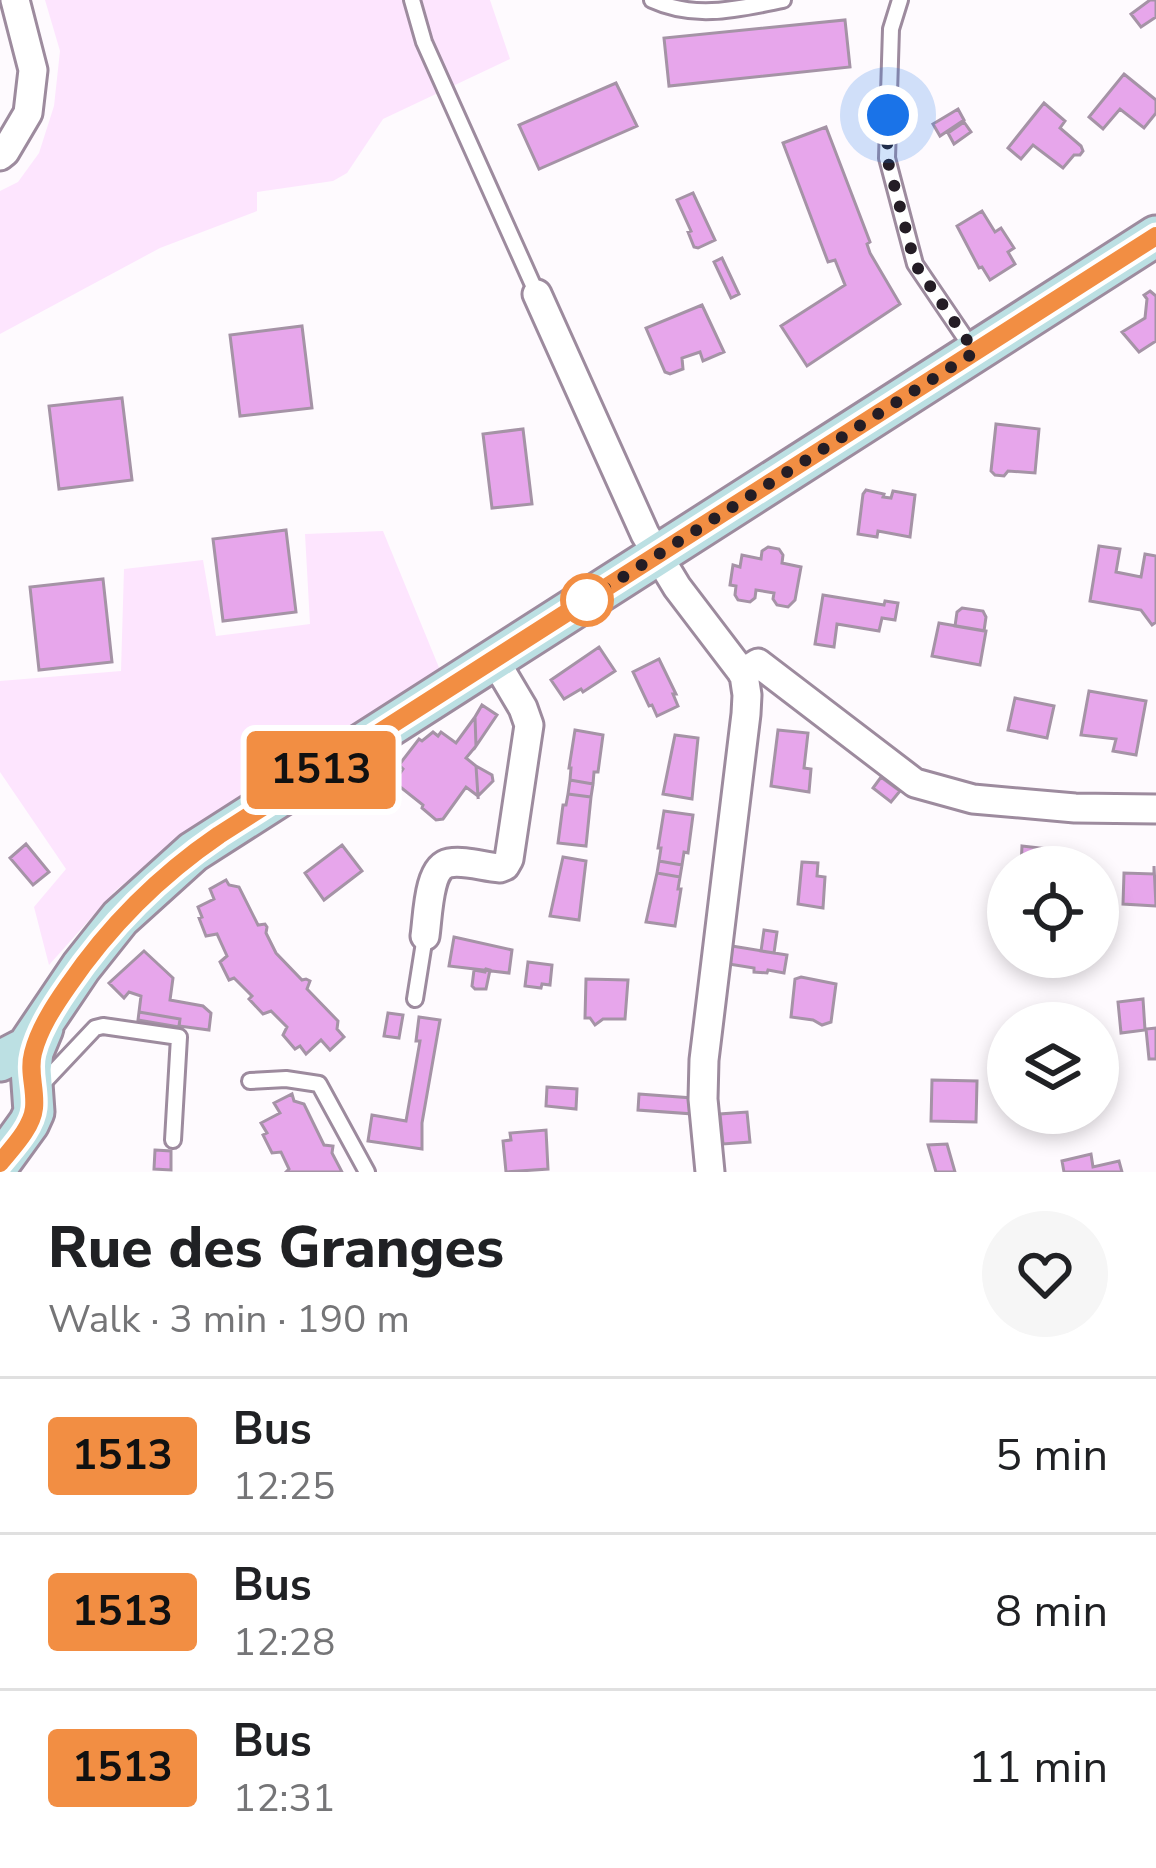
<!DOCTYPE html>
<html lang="en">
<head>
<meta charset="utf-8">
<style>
	:root { --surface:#fff; --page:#f6f6f6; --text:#202124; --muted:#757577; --line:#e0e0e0 }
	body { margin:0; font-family:"Nunito Sans",sans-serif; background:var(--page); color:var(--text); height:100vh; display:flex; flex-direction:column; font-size:45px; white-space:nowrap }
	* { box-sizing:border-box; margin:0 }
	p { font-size:39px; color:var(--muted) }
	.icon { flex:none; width:66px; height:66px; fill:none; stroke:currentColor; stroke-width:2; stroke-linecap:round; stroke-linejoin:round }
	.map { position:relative; height:1172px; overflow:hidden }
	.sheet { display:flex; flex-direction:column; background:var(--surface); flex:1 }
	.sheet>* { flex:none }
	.badge { padding:0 24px; border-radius:9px; font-size:42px; line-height:78px }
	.controls { position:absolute; left:987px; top:846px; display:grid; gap:24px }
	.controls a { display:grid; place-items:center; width:132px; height:132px; border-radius:50%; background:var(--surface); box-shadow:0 6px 18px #0003; font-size:60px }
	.you { position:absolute; width:60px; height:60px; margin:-30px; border:9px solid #fff; border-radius:50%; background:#1a73e8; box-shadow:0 0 0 18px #1a73e833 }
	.map>.badge { position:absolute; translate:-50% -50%; box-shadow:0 0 0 6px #fff }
	.round { display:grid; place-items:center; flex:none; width:126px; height:126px; border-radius:63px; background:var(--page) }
	.head { display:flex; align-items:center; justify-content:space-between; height:204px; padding:0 48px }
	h1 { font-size:57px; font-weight:800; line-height:90px }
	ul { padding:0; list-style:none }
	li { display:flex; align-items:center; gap:36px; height:156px; padding:0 48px; border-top:3px solid var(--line) }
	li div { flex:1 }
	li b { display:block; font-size:45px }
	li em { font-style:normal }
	li .badge { min-width:132px; font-weight:700; text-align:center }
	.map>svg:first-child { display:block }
	.green { fill:#fde5fe }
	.building { fill:#e7a6eb; stroke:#a593a6; stroke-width:3 }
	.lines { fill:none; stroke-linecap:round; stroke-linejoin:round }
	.service-casing { stroke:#9d8b9e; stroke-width:20 }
	.minor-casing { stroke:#9d8b9e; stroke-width:33 }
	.secondary-casing { stroke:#9d8b9e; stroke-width:45 }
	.service { stroke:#fff; stroke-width:14 }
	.minor { stroke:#fff; stroke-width:27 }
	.secondary { stroke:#bce0e3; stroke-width:39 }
	.line-casing { stroke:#fff; stroke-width:27 }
	.line { stroke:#f28e43; stroke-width:18 }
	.walk { stroke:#241d25; stroke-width:12; stroke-dasharray:0 21.6 }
	.stop-dot { fill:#fff; stroke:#f28e43; stroke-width:6 }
</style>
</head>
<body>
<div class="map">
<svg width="1156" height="1172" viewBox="0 0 1156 1172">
	<rect width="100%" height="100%" fill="#fefafe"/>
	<path class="green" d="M45,0H490L510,59L383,119L347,173L333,181L257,192V211L160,248L0,334V191L18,182L39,153L54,106L60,51Z
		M383,531L440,670L224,811L126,882L115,891L49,965L34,907L66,869L0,772V681L121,671L124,569L203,560L216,636L310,624L305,534Z"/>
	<path class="building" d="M1150,0H1156V17L1141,27L1131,14Z
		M845,20L850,67L669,86L664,38Z
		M1124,74L1156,100V113L1144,128L1120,109L1103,129L1089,117Z
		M616,83L637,126L539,169L519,125Z
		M1044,103L1065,121L1060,128L1081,146L1083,151L1080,155H1074L1063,168L1033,145L1021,159L1008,148Z
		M958,109L964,120L940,136L933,124Z
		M964,122L971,132L954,144L948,133Z
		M826,127L870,242L867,244L870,253L900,304L807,366L781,326L845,285L835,260L828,262L783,143Z
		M693,193L715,240L698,248L694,247L688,232L691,231L677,200Z
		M982,211L995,232L1001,228L1014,248L1008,252L1015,264L990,280L982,267L979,268L957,226Z
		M722,258L739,294L731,298L714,262Z
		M1150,291L1156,296V341L1139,352L1122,332L1145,318L1147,299L1144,295Z
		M702,305L724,352L703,361L700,352L682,358L683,369L670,374L665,372L646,328Z
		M302,326L312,408L240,416L230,335Z
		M122,398L132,480L59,489L49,406Z
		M996,424L1039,429L1035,473L1008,471L1004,476L995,475L991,471Z
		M523,429L532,504L492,508L483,434Z
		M866,490L884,494L883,497L891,498L893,491L915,495L910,537L878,531L877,537L858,534L863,494Z
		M286,530L296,612L223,621L213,539Z
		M1099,546L1120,549L1116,572L1141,577L1145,554L1156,556V622L1152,625L1141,610L1090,601Z
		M768,547L779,549L783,555L782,563L801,567L795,600L788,607L777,605L773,599L774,593L756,590L755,598L750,602L738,600L735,595L736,586L730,585L733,565L740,567L742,555L761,559L762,551Z
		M103,579L112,662L39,670L30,587Z
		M823,595L884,605L885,601L898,603L895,620L882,618L879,631L837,624L834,647L815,644Z
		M962,608L983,611L986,617L984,631L955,626L957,612Z
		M939,623L986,631L980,665L932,656Z
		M599,647L615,671L583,692L581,689L564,699L551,680Z
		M659,659L676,694H673L678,706L657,716L652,705L649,706L633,672Z
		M1089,691L1146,701L1136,755L1113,751L1116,739L1081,735Z
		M1015,698L1054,706L1047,738L1008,730Z
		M482,705L497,715L476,746L475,717Z
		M475,717L476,746L466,758L476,766L478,796L466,787L443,819L436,820L422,808L423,805L394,782L403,769L399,765L419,739L422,741L433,732L438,736L441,732L456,743Z
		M575,730L603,735L598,772H594L593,784L570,780L571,768H569Z
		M778,730L808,733L804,768L811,769L809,792L771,786Z
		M675,735L698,738L692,799L663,794Z
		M476,766L492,775L493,781L478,796Z
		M881,777L900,791L891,802L873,788Z
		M570,780L593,784L591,797L568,794Z
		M568,794L591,797L586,846L558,843L563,805H566Z
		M664,811L693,815L688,853L684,852L682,865L659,861L661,848H658Z
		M26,844L49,872L33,885L10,858Z
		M342,845L362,871L324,900L305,873Z
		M1022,846L1049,849L1047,867H1021Z
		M563,857L586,861L579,920L550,916Z
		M659,861L682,865L680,877L657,873Z
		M802,862L818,863L817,876L825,877L823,908L798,904Z
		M1154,866L1156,906L1123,904L1124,873L1154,874Z
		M657,873L680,877L678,889H681L675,926L646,922Z
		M226,880L229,885L239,887L258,925L265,924L267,927L266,933L276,953L302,980L306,979L310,981L307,989L338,1021L337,1029L344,1037L330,1050L321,1040L306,1054L300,1046L295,1049L283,1035L287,1027L271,1011L263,1014L249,999L252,996L234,978L229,980L220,962L227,956L217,934L206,936L199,918L202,917L198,907L214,899L210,889Z
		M764,930L777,932L774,953L761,951Z
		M454,937L512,950L509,973L449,966Z
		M732,946L787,955L784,973L768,970L767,973L754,972V968L729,964Z
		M144,951L173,978L170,1000L203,1006L211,1013L209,1030L179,1026L180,1019L139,1012L141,996L129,992L124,998L109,983Z
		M528,962L552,965L550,985L542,984L541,988L525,986Z
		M486,969L490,970L486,989H475L472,986L474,970L485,972Z
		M801,977L836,984L831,1022L822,1025L813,1020L791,1017L795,979Z
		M586,979L628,980L625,1019H603L595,1025L590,1018H585Z
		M1143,999L1145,1030L1121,1033L1118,1002Z
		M139,1012L180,1019L179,1027L138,1020Z
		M388,1013L403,1015L399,1038L384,1036Z
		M419,1017L440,1020L422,1123V1149L368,1141L372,1115L406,1121L420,1041H416Z
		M1156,1028V1059H1149L1146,1029Z
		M932,1080L977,1081L976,1122L931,1121Z
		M547,1087L577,1089L576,1109L546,1106Z
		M292,1094L294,1101L304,1104L324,1145L333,1146L332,1153L342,1172H286L289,1169L281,1152L272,1153L263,1135L267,1133L261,1123L280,1113L274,1103Z
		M639,1094L692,1098L694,1114L638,1110Z
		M747,1112L750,1142L723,1144L720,1114Z
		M546,1130L548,1169L506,1172L503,1141L511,1140L510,1133Z
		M947,1144L955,1172H936L928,1145Z
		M155,1150L171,1151V1170L154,1169Z
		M1091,1154L1093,1167L1119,1161L1122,1172H1064L1062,1161Z"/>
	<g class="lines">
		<g class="service-casing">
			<path id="service" d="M412,0L424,42L537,294
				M652,0C695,20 738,9 783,0
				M900,0L891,29L887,158L915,264L972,348
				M415,999L425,936
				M250,1081L286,1079L319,1084L367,1172
				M36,1083L45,1081L95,1028L103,1026L179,1037L173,1140"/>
		</g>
		<g class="minor-casing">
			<path id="minor" d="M0,156L5,152L28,113L33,70L15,0
				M537,294L645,534L677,587L744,675L747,695L746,714L704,1060L703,1099L710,1172
				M742,673L758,663L915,783L973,799L1075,808L1156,809
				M425,936C428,916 428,867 449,863C465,860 484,867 500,868L505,866L509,859L529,725L523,708L494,659"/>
		</g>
		<g class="secondary-casing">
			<path id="secondary" d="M0,1061L27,1047L81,967L120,918L193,852L1156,236
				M0,1163L29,1123L34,1112L31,1069L33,1052L43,1028"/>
		</g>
		<use href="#service" class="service"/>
		<use href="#minor" class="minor"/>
		<use href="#secondary" class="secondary"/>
	</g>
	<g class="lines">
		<g class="line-casing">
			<path id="line" d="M0,1163C12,1148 32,1128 34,1108C36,1089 28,1072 33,1053C39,1029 54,1006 68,986C109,926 159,876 219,835L1156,236"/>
		</g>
		<use href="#line" class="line"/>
		<path class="walk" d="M587,600L975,352L915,264L887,158L888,115"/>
	</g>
	<circle class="stop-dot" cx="587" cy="600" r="24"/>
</svg>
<div class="controls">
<a><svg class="icon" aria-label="locate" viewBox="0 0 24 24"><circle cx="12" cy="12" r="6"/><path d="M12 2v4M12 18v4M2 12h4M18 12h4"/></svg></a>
<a><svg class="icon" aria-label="layers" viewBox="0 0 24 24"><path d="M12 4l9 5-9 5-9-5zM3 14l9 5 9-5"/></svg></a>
</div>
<div class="you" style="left:888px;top:115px"></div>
<b class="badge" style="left:321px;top:770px;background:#f28e43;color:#111">1513</b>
</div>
<section class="sheet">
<div class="head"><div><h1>Rue des Granges</h1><p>Walk · 3 min · 190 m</p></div><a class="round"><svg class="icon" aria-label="heart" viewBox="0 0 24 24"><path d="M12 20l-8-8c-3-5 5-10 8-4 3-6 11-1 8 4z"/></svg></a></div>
<ul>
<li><span class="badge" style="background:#f28e43;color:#111">1513</span><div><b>Bus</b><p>12:25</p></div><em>5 min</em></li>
<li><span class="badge" style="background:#f28e43;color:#111">1513</span><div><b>Bus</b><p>12:28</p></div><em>8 min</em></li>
<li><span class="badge" style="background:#f28e43;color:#111">1513</span><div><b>Bus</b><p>12:31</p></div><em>11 min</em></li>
</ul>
</section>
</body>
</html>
